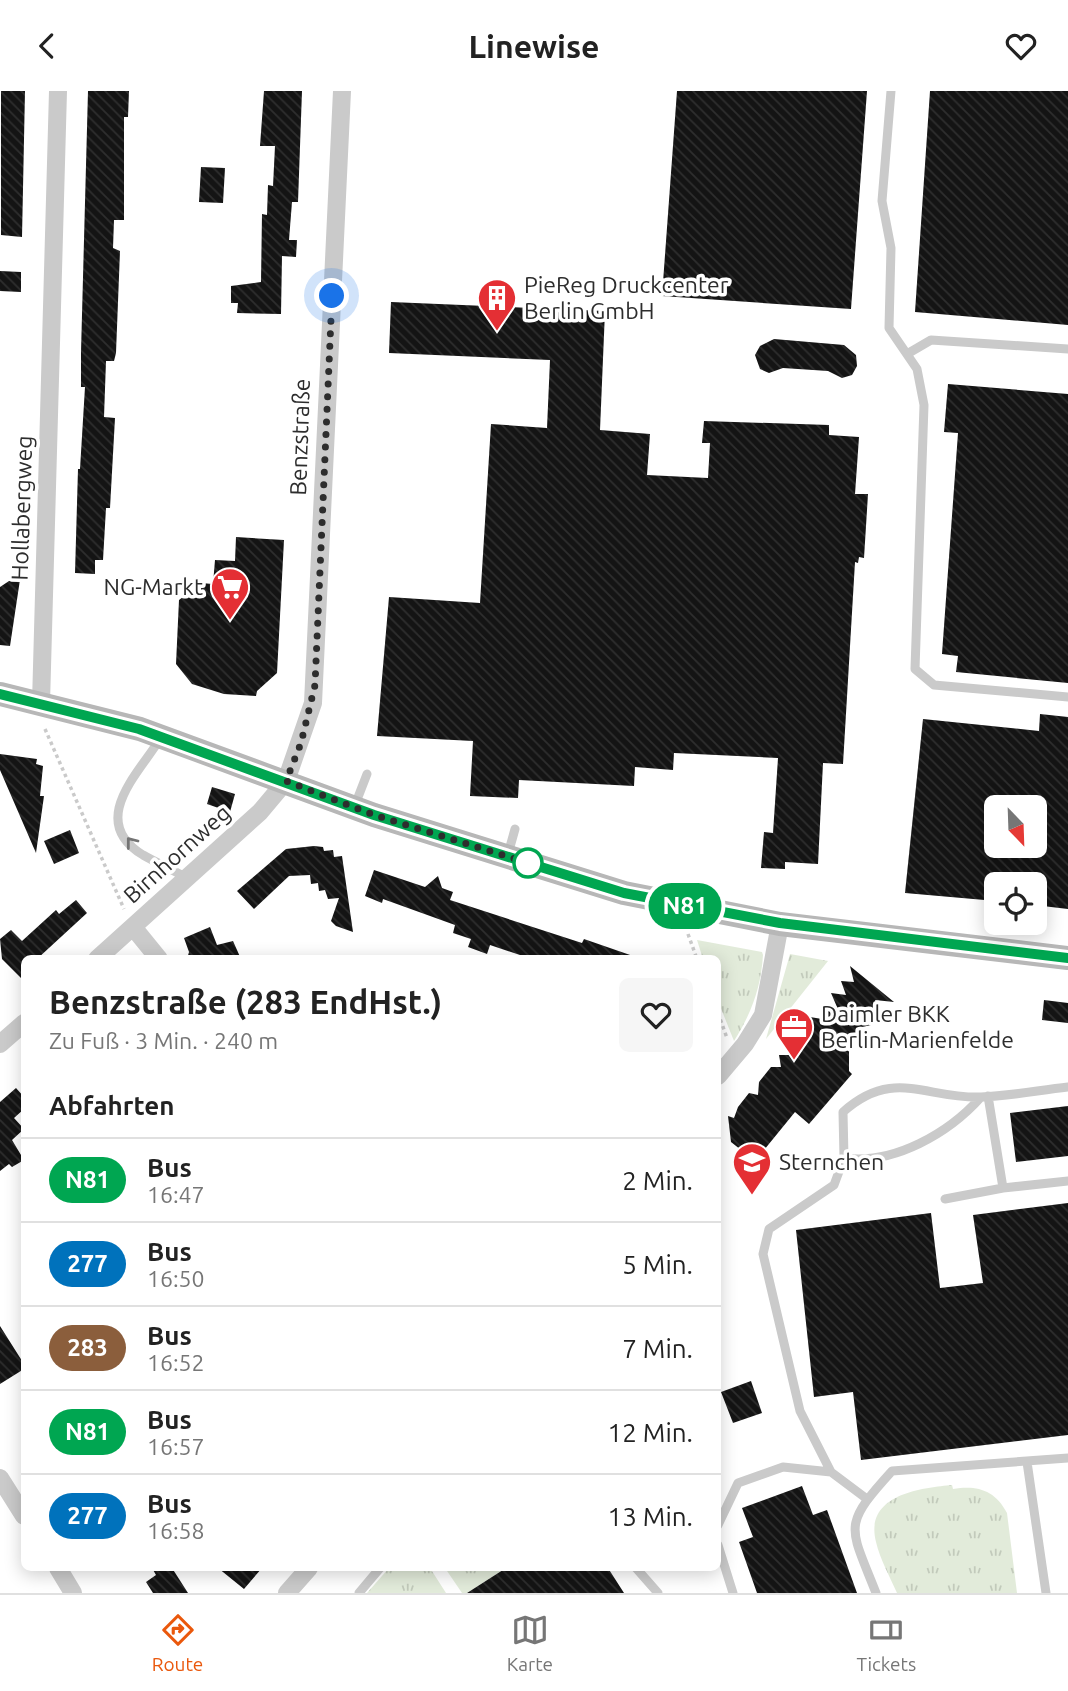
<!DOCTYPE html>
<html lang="de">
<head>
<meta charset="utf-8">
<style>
	:root { --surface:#fff; --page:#f6f6f6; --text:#222; --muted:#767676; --line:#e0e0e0; --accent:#ea580c }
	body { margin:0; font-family:Ubuntu,sans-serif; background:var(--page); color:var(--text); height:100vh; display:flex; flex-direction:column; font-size:26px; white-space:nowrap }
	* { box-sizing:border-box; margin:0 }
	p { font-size:23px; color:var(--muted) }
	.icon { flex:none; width:38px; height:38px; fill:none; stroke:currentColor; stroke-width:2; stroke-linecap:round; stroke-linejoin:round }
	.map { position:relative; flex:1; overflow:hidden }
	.side { position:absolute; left:21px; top:864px; width:700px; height:616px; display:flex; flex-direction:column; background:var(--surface); border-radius:10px; box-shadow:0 4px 18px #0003 }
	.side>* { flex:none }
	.badge { padding:0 14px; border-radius:23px; font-size:24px; line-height:46px }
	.needle { width:46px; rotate:157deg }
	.tools { position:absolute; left:984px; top:704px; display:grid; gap:14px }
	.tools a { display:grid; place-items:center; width:63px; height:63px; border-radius:10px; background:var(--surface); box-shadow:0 4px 18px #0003; font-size:35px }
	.you { position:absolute; width:35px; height:35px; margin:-18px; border:5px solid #fff; border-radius:50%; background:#1a73e8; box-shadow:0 0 0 10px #1a73e833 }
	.map>.badge { position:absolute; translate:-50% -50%; box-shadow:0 0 0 4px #fff }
	h2 { padding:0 28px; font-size:26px; line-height:63px }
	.round { display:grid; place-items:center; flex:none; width:74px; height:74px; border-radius:10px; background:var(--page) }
	.summary { display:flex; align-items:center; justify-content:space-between; height:119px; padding:0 28px }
	h1 { font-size:33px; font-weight:700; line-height:52px }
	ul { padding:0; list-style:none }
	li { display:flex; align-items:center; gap:21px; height:84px; padding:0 28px; border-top:2px solid var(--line) }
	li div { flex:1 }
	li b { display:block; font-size:26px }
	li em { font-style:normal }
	li .badge { min-width:77px; font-weight:700; text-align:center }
	header { display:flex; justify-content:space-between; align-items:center; height:91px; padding:0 28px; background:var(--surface); font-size:32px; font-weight:700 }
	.dock { display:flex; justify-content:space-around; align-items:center; height:98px; border-top:2px solid var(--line); background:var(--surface); font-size:19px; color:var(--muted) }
	.dock a { display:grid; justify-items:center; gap:4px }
	.dock .selected { color:var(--accent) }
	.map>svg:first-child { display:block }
	.grass { fill:url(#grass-tufts) }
	.building { fill:url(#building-back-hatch); fill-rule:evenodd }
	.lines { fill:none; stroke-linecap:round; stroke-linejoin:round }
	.path { stroke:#cacaca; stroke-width:3.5; stroke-dasharray:3.5 3.5; stroke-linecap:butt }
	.lane { stroke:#cacaca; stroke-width:9 }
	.street { stroke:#cacaca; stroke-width:18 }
	.secondary { stroke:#b7b7b7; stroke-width:24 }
	.oneway { stroke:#747474 }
	.line-casing { stroke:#fff; stroke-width:16 }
	.line { stroke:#00a651; stroke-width:10 }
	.walk { stroke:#2d2d2d; stroke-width:7; stroke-dasharray:0 12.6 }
	.stop-dot { fill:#fff; stroke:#00a651; stroke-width:3.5 }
	.labels { text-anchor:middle; stroke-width:7; stroke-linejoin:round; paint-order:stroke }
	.poi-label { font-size:23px; fill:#2d2d2d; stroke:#fff; text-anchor:start }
	.street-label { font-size:23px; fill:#2d2d2d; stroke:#fff }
</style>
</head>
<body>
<header><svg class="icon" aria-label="back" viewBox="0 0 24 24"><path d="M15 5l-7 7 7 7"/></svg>Linewise<svg class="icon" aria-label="heart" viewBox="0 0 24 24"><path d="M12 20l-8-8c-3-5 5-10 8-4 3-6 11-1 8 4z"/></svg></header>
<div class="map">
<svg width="1068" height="1502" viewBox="0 0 1068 1502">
	<defs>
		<pattern id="grass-tufts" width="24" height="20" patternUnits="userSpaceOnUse" patternTransform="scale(1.75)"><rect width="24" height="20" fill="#e2ebda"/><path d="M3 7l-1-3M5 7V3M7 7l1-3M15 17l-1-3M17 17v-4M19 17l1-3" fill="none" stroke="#c2cabb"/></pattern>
		<pattern id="building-back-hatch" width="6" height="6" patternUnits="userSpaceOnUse" patternTransform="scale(1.75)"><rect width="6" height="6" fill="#141414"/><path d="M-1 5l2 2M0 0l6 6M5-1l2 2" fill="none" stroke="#2e2e2e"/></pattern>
	</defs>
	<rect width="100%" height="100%" fill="#fff"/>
	<path class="grass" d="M697,849L762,861L763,864C761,897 751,923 734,950L718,910V868H703Z
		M790,863L828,870L766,948Z
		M952,1394L953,1398C977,1394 995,1399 1007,1422L1017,1502H897C890,1486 880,1468 876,1451C864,1404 920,1397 952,1394Z
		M389,1477H430L446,1502H367Z
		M445,1477H506L467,1502H462Z"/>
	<path class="building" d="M1,0H25L22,146L1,144Z
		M88,0H129L128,26H124V129H114L113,157L120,160L116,262L114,270H106L104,326L115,327L110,417H106L103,469H95V483L75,482L78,378H80L85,296H81V261Z
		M264,0H302L298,111H292L289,149H297L296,166L282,165L281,223L237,222L238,212H231V195L261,191L262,123L267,124L268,94L273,95L275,55H260Z
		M677,0H867L851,218L662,205Z
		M930,0H1068V234L915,221Z
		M201,76L225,77L223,112L199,111Z
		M0,180L21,181V201L0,200Z
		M391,211L605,220L600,339L650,343L647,384L708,387L710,352H702L704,330L829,334V344L859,346L855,403H868L864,467L859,466L858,472L855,471L843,673L823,672L818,773L785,771V778L761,777L764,741L773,742L778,667L674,662L673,679L635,676L634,695L519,689L518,707L470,705L473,650L377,645L389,506L480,512L491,333L547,337L550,269L389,262Z
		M774,248L844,254L856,264L857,275L852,284L842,287L828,280L783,277L769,282L760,278L755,264L760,255Z
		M948,293L1068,303V592L956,581L958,565L942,563L958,342L944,341Z
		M236,446L284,449L277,582L257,600L256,605L224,603L192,593L176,573L179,509L201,492L213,493L215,469L235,470Z
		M21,482L10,555L0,554V496Z
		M1040,623L1068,626V818L1034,814V793H996V810L905,802L923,628L1039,640ZM996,716H1034V754H996Z
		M0,663L37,668L36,673L43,675L40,705H44L36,762L0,679Z
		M212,696L235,703L230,721L207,713Z
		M70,739L79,762L54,773L44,750Z
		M314,755L323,756L324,760L333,759L334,766L342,765L353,841L336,835L331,830L339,807L328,808L325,799L319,800L318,792L311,793L310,784L289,785L254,818L237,800L286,758Z
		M374,779L425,796L438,785L442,797L453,801L450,809L582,852L584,848L633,865L632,868H532L490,854L487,863L468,856L471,848L453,842L455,834L383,808L382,812L365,805Z
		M76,809L87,822L37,868H24V890L2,868L0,848L11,839L22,850L56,819L59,823Z
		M210,836L217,854L233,850L241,868H187L189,861L184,847Z
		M850,875L894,911L875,909L881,923L869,922L871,934L858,937L860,945L849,957V980L852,983L809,1033L795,1021L755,1070L731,1051L728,1025L734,1027L738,1016L749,1002L758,1004L759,991L771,976H781L779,964H793L790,951H802L800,940L814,938L810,926L828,929L821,914L837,916L831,902L846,904L841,890L854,891Z
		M1044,909L1068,912V932L1042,929Z
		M16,997L24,1006V1018L14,1027L24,1038L12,1049L24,1069L12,1076L9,1073L0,1080V1011Z
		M1068,1015V1065L1016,1071L1010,1022Z
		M1068,1112V1344L861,1369L853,1301L814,1306L796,1139L931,1122L940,1197L983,1192L973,1124Z
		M0,1235L24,1273V1278L0,1293Z
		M751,1290L762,1322L733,1332L721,1301Z
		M802,1395L813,1424L827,1419L857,1502H757L739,1451L753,1446L742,1417Z
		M152,1477H172L188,1502H153L146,1491L156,1484Z
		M218,1477H262L244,1498Z
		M506,1477H608L624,1502H467Z"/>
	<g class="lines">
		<path class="path" d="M45,638L124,818
			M688,843L697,868
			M718,922L727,947"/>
		<path class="lane" d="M891,0L882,110L891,157L889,237L917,278L924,314L915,578L934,594L1068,606
			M907,263L931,249L1068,258
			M160,648C139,682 87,730 143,764C157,772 173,779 187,787
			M355,714L367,683
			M508,763L515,738
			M844,1067C894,1074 949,1042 981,1006
			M1003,1097L1068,1090
			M945,1108L1003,1097L988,1005
			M1027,1371L1046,1502
			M831,1381L800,1320L763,1163L769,1138L834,1094L844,1067L843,1021C893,976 926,1008 981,1006C1010,1005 1040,999 1068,996
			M718,1434L738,1392L783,1376L831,1381L867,1408
			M718,1454L733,1502
			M636,1477L658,1502
			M359,1502L380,1477
			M876,1502C850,1435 841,1436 892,1380L1068,1367"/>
		<path class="street" d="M41,612L58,0
			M133,836L159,868
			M97,868L260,721L286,690L313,612L342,0
			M0,953L24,932
			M718,985L745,953L763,924L780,833
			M0,1387L24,1425
			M58,1477L73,1502
			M287,1502L309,1477"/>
		<path class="secondary" d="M0,603L140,638L374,724L624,802L780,833L1068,867"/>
	</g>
	<defs><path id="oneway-chevron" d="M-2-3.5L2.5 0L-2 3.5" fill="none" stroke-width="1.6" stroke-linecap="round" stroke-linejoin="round" transform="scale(1.75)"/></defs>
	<use class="oneway" href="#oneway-chevron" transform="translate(131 751) rotate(-128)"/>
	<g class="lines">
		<g class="line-casing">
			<path id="line" d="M0,603L139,638L374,724L624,802L780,832L1068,867"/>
		</g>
		<use href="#line" class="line"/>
		<path class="walk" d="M332,205L315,594L301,652L286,690L374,724L528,772"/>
	</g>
	<defs>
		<g id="building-pin" transform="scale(2.0125)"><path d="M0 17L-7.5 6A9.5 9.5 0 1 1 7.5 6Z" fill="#e42f34" stroke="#fff"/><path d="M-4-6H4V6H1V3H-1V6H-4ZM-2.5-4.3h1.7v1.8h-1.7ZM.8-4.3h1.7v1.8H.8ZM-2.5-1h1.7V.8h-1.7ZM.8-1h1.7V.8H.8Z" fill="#fff"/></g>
		<g id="supermarket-pin" transform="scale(2.0125)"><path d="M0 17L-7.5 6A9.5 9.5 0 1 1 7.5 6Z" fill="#e42f34" stroke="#fff"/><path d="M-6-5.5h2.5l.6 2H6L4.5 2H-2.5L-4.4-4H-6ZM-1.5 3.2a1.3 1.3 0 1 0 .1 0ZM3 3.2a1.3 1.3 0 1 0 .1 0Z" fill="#fff"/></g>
		<g id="office-pin" transform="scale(2.0125)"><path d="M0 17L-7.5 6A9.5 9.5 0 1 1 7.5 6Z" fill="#e42f34" stroke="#fff"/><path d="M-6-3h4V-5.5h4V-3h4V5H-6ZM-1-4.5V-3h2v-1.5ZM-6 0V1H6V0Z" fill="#fff"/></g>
		<g id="school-pin" transform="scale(2.0125)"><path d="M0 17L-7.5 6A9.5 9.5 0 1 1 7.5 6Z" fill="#e42f34" stroke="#fff"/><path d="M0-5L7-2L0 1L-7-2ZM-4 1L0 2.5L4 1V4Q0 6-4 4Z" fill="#fff"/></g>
	</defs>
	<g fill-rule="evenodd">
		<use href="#building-pin" x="497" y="207"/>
		<use href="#supermarket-pin" x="230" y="496"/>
		<use href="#office-pin" x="794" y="936"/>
		<use href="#school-pin" x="752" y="1071"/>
	</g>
	<circle class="stop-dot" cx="528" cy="772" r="14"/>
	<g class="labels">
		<g class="poi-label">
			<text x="524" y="202">PieReg Druckcenter<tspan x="524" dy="26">Berlin GmbH</tspan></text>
			<text x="203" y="504" text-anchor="end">NG-Markt</text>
			<text x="821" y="931">Daimler BKK<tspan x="821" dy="26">Berlin-Marienfelde</tspan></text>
			<text x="779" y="1079">Sternchen</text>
		</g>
		<g class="street-label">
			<text transform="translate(300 346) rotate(-88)" y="8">Benzstraße</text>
			<text transform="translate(22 417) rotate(-88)" y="8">Hollabergweg</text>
			<text transform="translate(177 763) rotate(-42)" y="8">Birnhornweg</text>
		</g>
	</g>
</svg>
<div class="tools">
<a><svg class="needle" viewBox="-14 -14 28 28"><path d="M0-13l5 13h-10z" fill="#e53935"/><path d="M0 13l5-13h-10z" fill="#767676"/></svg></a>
<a><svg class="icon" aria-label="locate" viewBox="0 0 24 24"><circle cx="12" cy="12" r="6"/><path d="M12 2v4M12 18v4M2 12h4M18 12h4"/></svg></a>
</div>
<div class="you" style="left:332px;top:205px"></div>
<b class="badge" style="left:685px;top:815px;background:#00a651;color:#fff">N81</b>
<section class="side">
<div class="summary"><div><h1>Benzstraße (283 EndHst.)</h1><p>Zu Fuß · 3 Min. · 240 m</p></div><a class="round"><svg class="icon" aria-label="heart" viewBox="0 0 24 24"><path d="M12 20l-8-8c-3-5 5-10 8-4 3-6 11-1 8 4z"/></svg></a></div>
<h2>Abfahrten</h2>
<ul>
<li><span class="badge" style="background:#00a651;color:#fff">N81</span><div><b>Bus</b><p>16:47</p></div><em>2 Min.</em></li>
<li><span class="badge" style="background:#0072bc;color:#fff">277</span><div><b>Bus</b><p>16:50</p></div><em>5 Min.</em></li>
<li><span class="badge" style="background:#8b5e3c;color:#fff">283</span><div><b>Bus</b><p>16:52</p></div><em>7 Min.</em></li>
<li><span class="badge" style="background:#00a651;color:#fff">N81</span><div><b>Bus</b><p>16:57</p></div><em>12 Min.</em></li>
<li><span class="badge" style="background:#0072bc;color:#fff">277</span><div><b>Bus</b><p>16:58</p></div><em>13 Min.</em></li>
</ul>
</section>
</div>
<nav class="dock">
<a class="selected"><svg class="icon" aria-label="directions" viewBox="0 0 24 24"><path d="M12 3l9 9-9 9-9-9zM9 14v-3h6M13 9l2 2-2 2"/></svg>Route</a>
<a><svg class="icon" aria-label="map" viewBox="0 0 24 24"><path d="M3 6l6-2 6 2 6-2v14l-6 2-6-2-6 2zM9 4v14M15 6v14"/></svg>Karte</a>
<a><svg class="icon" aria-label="tickets" viewBox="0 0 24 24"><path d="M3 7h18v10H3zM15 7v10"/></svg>Tickets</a>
</nav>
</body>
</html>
